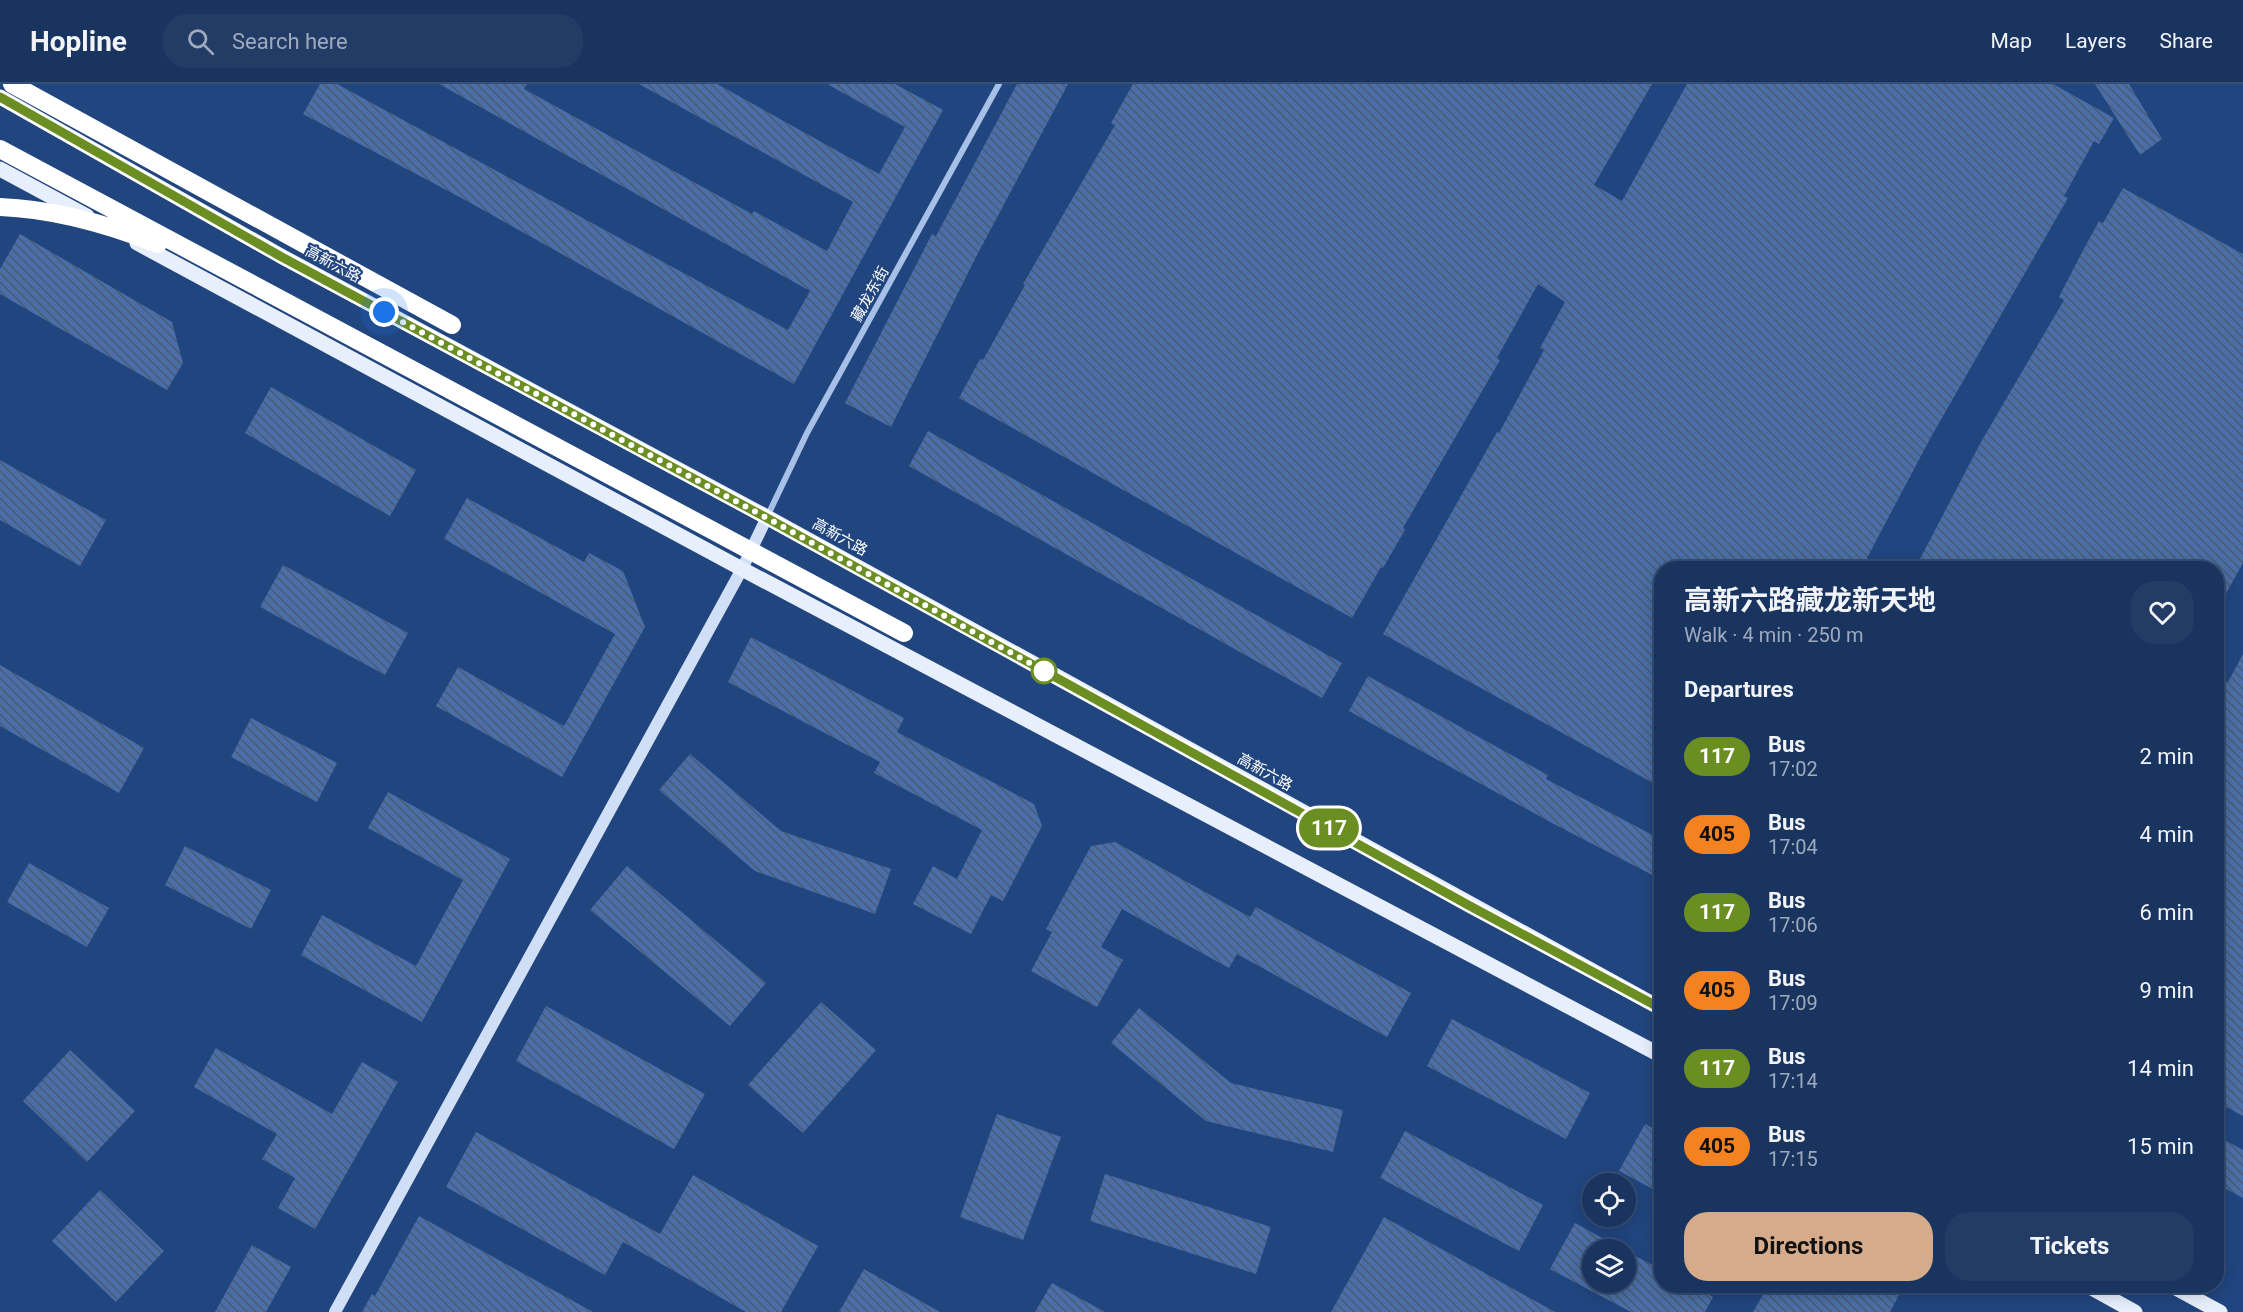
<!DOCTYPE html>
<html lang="en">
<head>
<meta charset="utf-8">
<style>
	:root { --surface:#19345f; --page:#223c65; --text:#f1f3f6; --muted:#9faabd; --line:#374f74; --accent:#d6ab8b }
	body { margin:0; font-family:Roboto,"Noto Sans SC",sans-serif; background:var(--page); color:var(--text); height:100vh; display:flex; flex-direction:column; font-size:22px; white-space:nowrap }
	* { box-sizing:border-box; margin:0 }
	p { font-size:20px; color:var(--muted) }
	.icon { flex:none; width:33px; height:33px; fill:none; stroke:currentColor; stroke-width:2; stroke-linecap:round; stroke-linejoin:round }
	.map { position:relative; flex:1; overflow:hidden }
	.side { position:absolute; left:1654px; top:477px; width:570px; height:732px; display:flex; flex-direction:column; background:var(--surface); border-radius:24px; box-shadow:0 3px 15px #0003,0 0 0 2px var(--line) }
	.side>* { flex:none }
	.badge { padding:0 12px; border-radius:20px; font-size:21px; line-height:39px }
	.tools { position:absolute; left:1582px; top:1089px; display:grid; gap:12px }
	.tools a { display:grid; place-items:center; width:54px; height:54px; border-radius:50%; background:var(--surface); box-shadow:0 3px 15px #0003,0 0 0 2px var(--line); font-size:30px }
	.you { position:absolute; width:30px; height:30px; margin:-15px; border:4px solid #fff; border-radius:50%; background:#1a73e8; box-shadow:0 0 0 9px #1a73e833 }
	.map>.badge { position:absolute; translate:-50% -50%; box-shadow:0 0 0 3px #fff }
	h2 { padding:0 30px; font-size:22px; line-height:54px }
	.round { display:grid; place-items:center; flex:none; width:63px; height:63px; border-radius:24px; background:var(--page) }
	.headline { display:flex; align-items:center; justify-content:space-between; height:102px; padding:0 30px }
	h1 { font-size:28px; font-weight:700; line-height:45px }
	.cta { display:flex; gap:12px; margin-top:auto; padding:12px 30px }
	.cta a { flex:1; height:69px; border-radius:24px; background:var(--accent); color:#111; font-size:24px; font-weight:700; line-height:69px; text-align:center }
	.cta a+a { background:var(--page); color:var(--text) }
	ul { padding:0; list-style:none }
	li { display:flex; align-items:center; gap:18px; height:78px; padding:0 30px }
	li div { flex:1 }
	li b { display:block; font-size:22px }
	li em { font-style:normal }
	li .badge { min-width:66px; font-weight:700; text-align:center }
	header { display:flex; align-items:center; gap:36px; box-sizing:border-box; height:84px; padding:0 30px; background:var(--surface); border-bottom:2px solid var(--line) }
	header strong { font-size:28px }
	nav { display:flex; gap:33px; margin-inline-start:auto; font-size:21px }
	.search { width:420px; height:54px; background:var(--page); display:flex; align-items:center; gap:15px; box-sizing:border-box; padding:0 21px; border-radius:24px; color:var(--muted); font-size:22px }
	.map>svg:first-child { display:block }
	.building { fill:url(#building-back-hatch) }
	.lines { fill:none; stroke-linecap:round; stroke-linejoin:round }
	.street { stroke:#a6c0e7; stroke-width:6 }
	.secondary { stroke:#d0def6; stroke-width:12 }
	.primary { stroke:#e7effd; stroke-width:15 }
	.highway { stroke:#fff; stroke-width:18 }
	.highway-bridge { stroke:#fff; stroke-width:18 }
	.line-casing { stroke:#fff; stroke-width:14 }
	.line { stroke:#6b8e23; stroke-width:9 }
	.walk { stroke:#fff; stroke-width:6; stroke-dasharray:0 10.8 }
	.stop-dot { fill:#fff; stroke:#6b8e23; stroke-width:3 }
	.labels { text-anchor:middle; stroke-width:4.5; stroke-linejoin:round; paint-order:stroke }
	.street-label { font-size:15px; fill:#fff; stroke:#21457f }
</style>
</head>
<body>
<header>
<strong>Hopline</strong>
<div class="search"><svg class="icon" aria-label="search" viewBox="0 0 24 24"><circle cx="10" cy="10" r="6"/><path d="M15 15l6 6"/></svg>Search here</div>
<nav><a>Map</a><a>Layers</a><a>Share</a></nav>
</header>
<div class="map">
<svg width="2243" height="1228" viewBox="0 0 2243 1228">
	<defs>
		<pattern id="building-back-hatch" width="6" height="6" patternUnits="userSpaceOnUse" patternTransform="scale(1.5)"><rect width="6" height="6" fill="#4a6fa8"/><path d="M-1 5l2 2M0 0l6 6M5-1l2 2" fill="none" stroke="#4b5a71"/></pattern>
	</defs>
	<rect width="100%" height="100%" fill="#21457f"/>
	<path class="building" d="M320,0H337L788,246L810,207L439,0H527L524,5L752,130L754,127L827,167L853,118L639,0H717L879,90L905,43L827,0H895L943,26L794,300L467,117L303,30Z
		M1017,0H1068L976,173L891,343L845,319L932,150L936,152Z
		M1133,0H1652L1594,101L1622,117L1687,0H2053L2114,34L2099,60L2094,57L2064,112L2068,114L1931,353L1867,474L1886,484H1662V704L1383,550L1497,348L1499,349L1544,266L1540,264L1565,218L1538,200L1497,274L1500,276L1403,444L1405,446L1383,484L1381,483L1352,534L959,314L980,275L983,276L1025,201L1023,200L1115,41L1111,39Z
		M2095,0H2129L2162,55L2140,71Z
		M2123,104L2243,170V479L2217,526V484H1938L1920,475L1981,358L2064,216L2059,213L2080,172L2099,137L2103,139Z
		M20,150L172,238L183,279L167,306L0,210V185Z
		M271,303L416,386L390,432L245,349Z
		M928,347L1342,579L1322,614L909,382Z
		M0,376L106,436L80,482L0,436Z
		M467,414L584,478L589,469L623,487L645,543L562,693L436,622L458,583L564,642L615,550L444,455Z
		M283,481L408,549L385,591L260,523Z
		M751,553L904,634L897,648L1034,720L1042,742L1003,817L991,811L971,850L913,820L933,782L957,795L982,746L874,689L880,678L728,598Z
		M2243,570V1032L2217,1018V592L2228,598Z
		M0,581L144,664L119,709L0,642Z
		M1368,592L1548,691L1546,695L1662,756V796L1552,739L1349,627Z
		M251,634L337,679L317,718L231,673Z
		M690,670L781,747L891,785L875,830L755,787L659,706Z
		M388,708L510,775L422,938L301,871L322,831L416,882L463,796L368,744Z
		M1115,758L1250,833L1256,823L1411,909L1387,953L1237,870L1229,884L1122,825L1101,863L1123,876L1097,923L1031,887L1052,848L1046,845L1091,762Z
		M185,762L271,806L251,845L165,801Z
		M29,779L109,824L87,863L7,818Z
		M627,782L766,899L730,942L590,826Z
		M821,918L876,966L803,1049L748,1001Z
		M546,922L705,1010L674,1065L516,977Z
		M1139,924L1231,999L1343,1026L1333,1068L1206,1037L1111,959Z
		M1452,935L1590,1009L1566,1055L1427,982Z
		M216,964L332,1030L362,978L398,998L315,1145L278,1124L295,1094L262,1075L277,1050L194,1003Z
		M70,966L135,1027L87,1078L23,1017Z
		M997,1030L1061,1053L1023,1156L960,1133Z
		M1645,1040L1662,1049V1110L1619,1087Z
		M1405,1047L1543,1121L1519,1167L1380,1094Z
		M476,1048L660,1150L693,1091L818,1162L781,1228H746L623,1158L605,1191L446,1103Z
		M2217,1052L2243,1066V1114L2217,1100Z
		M1105,1090L1271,1143L1256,1190L1090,1137Z
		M100,1106L164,1167L116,1218L52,1157Z
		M419,1132L593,1228H362L372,1210L375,1212Z
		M1384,1133L1555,1228H1331Z
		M1575,1139L1624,1166H1593V1198H1626V1167L1662,1186V1202H1692L1713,1213L1705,1228H1631L1550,1185Z
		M252,1161L291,1183L266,1228H215Z
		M864,1185L940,1228H839Z
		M1052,1199L1105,1228H1035Z
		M1768,1202H1904L1890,1228H1753Z"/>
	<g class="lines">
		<path class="street" d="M767,433L807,349L999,0"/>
		<path class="secondary" d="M335,1228L742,485L767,433"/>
		<path class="primary" d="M0,13L281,172L767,433L1662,925
			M0,85L87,132
			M137,159L742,485L1662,972
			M2088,1202L2135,1228
			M2172,1202L2220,1228"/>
		<path class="highway" d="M12,0L452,241"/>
		<path class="highway-bridge" d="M0,65L904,549
			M0,123C55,125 107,140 158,160"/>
	</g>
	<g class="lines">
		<g class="line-casing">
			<path id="line" d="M0,13L280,172L767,434L1470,822L1662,925"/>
		</g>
		<use href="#line" class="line"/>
		<path class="walk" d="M384,228L767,434L1044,587"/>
	</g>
	<circle class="stop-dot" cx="1044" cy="587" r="12"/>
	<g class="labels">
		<g class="street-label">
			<text transform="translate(333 180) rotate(28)" y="5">高新六路</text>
			<text transform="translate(870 210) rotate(-61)" y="5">藏龙东街</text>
			<text transform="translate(840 453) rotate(29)" y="5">高新六路</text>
			<text transform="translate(1265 688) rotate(29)" y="5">高新六路</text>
		</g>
	</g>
</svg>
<div class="tools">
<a><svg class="icon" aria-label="locate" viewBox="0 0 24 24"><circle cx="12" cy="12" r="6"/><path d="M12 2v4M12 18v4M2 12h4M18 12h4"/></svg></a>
<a><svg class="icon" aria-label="layers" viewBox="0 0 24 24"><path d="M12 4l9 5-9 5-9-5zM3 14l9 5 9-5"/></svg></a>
</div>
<div class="you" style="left:384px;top:228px"></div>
<b class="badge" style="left:1329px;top:744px;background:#6b8e23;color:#fff">117</b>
<section class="side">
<div class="headline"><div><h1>高新六路藏龙新天地</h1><p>Walk · 4 min · 250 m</p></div><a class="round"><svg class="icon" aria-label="heart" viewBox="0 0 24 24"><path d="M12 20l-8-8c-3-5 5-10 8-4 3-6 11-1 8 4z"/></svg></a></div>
<h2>Departures</h2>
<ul>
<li><span class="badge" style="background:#6b8e23;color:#fff">117</span><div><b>Bus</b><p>17:02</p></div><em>2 min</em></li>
<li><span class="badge" style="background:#f58220;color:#111">405</span><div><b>Bus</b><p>17:04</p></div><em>4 min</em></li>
<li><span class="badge" style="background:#6b8e23;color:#fff">117</span><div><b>Bus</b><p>17:06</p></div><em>6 min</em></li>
<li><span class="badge" style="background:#f58220;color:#111">405</span><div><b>Bus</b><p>17:09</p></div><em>9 min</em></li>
<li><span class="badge" style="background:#6b8e23;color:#fff">117</span><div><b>Bus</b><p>17:14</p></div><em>14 min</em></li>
<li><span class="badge" style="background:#f58220;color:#111">405</span><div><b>Bus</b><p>17:15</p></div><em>15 min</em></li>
</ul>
<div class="cta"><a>Directions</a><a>Tickets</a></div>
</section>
</div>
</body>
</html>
